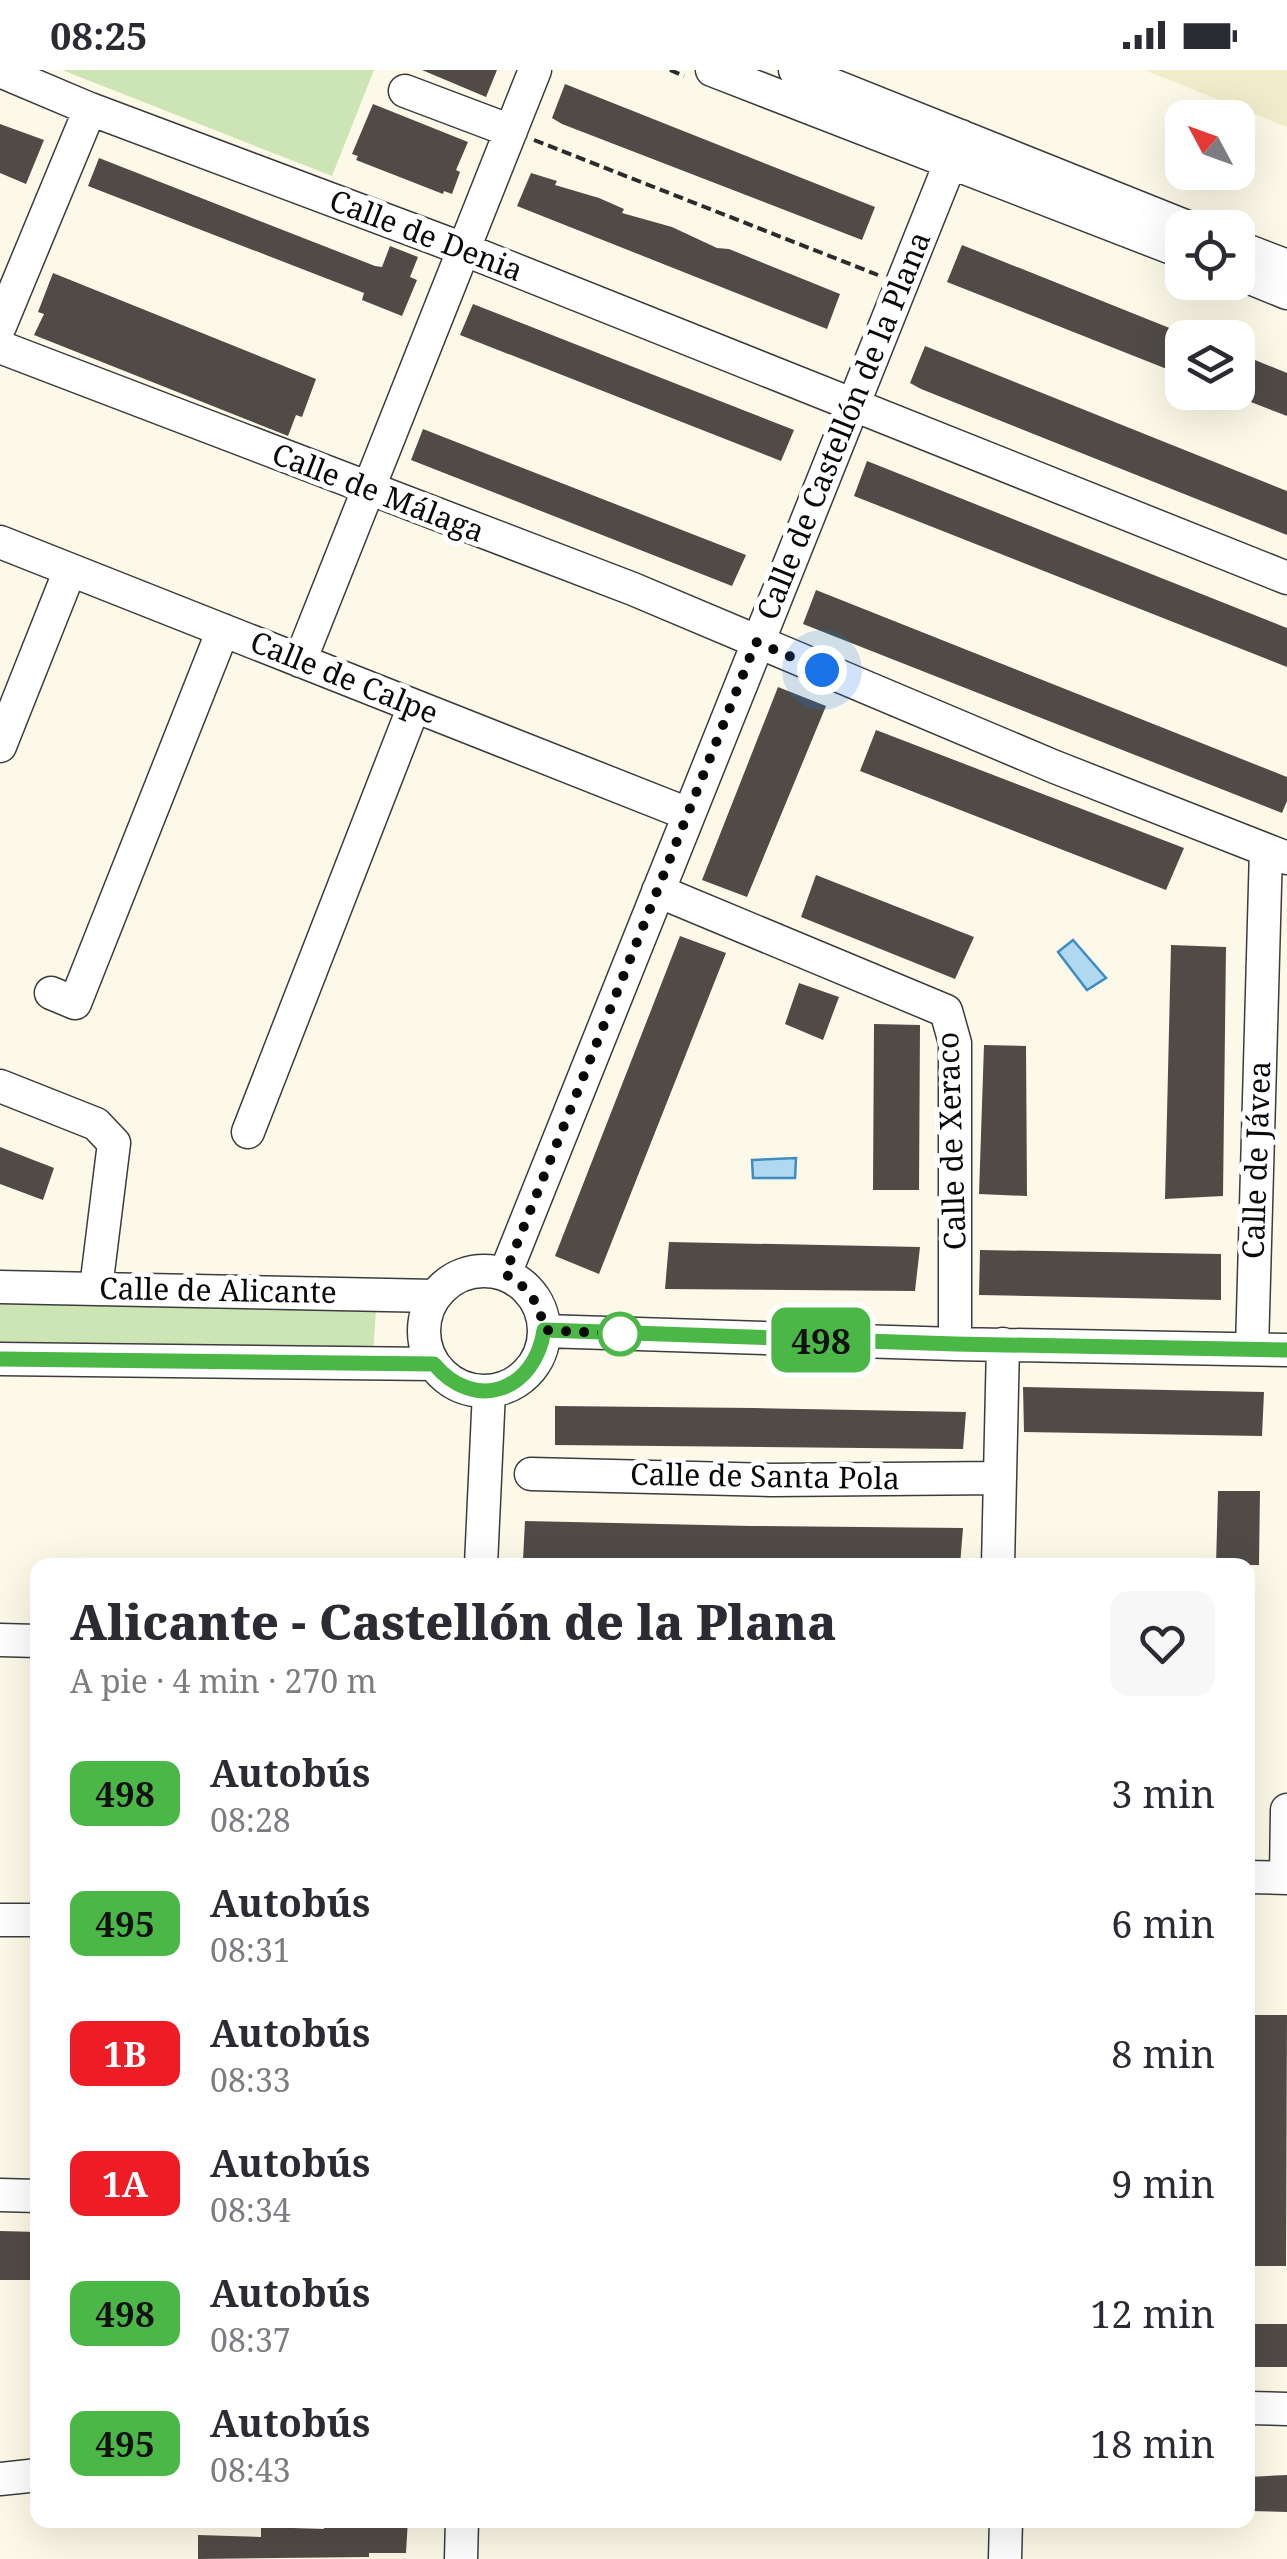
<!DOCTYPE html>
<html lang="es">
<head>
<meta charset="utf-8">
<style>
	:root { --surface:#fff; --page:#f7f7f7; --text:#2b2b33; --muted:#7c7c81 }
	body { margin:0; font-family:"Noto Serif",serif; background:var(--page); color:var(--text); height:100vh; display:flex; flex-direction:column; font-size:38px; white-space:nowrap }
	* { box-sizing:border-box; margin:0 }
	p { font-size:32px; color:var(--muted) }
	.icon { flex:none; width:55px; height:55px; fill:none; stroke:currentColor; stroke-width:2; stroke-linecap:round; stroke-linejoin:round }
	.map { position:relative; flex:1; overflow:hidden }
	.sheet { position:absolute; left:30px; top:1488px; width:1225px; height:970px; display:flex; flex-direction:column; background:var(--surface); border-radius:20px; box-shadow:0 10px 40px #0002 }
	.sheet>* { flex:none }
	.badge { padding:0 20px; border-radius:15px; font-size:35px; line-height:65px }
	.needle { width:65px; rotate:311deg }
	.fabs { position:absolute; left:1165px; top:30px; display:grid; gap:20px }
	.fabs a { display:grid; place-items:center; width:90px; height:90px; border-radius:20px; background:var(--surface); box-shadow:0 10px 40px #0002; font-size:50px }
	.you { position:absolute; width:50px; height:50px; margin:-25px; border:8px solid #fff; border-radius:50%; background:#1a73e8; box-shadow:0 0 0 15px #1a73e833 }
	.map>.badge { position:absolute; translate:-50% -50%; box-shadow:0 0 0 5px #fff }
	.round { display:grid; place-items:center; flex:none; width:105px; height:105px; border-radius:20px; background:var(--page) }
	.head { display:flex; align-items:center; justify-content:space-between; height:170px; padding:0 40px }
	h1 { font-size:48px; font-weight:800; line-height:75px }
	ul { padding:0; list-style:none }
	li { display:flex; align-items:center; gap:30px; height:130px; padding:0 40px }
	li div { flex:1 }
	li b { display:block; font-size:38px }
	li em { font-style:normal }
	li .badge { min-width:110px; font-weight:700; text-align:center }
	.status { display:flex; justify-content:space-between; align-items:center; height:70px; padding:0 50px; background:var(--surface); direction:ltr }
	.status svg { height:28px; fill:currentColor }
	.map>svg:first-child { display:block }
	.farmland { fill:#f1edca }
	.green { fill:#cde4b5 }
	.water { fill:#b0d9f1; stroke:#3d8dc2; stroke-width:2.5 }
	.building { fill:#514b47 }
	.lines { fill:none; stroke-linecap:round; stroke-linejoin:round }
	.minor-casing { stroke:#3c3c3c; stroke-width:35 }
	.path { stroke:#2b2b2b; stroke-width:4; stroke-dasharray:10 5; stroke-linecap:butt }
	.minor { stroke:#fff; stroke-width:32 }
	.line-casing { stroke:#fff; stroke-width:22 }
	.line { stroke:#4ab747; stroke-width:15 }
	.walk { stroke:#090909; stroke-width:10; stroke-dasharray:0 18 }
	.stop-dot { fill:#fff; stroke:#4ab747; stroke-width:5 }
	.labels { text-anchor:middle; stroke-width:10; stroke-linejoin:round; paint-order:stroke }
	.street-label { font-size:30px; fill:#090909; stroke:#fff }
</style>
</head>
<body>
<div class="status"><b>08:25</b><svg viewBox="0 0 49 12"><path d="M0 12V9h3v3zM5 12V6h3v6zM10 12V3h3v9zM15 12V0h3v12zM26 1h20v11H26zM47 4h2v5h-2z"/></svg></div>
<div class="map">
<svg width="1287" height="2489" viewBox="0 0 1287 2489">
	<rect width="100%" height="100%" fill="#fdf9e8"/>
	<path class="farmland" d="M1144,0H1287V57Z"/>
	<path class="green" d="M62,0H374L332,106Z
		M0,1233L376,1240L373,1285L0,1275Z"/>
	<path class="water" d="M1073,870L1106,908L1087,920L1058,882Z
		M796,1088L795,1108H753L752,1090Z"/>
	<path class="building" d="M422,0H497L486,27Z
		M565,14L875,137L862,170L562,54L552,48Z
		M373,34L468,72L456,100L460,102L452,124L444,121L443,124L356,90L358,86L352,84Z
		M0,54L44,70L26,114L0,103Z
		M99,88L375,196L382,197L390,176L418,187L410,207L417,210L402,246L362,230L364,223L88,116Z
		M531,103L557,111L555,115L599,128L624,139L622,143L672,157L717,178L729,179L840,224L827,259L517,136Z
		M962,175L1182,263V305L947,212Z
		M53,203L316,309L302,347L296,345L288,366L34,265L44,244L38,242Z
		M473,234L794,360L781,391L460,265Z
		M925,276L1287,421V465L921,319L910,313Z
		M1238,283L1287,303V346L1238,327Z
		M423,359L746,485L732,516L411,390Z
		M867,391L1287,558V597L854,426Z
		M816,520L1287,707V731L1282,743L803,554Z
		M778,617L826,636L747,827L702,810Z
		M876,660L1184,778L1166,820L860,701Z
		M816,805L974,867L955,909L801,847Z
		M680,866L726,883L599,1204L555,1186Z
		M1171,875L1226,877L1223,1126L1165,1129Z
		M799,913L839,927L823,970L785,954Z
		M874,954L920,955L919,1120H873Z
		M984,975L1026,976L1027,1126L979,1124Z
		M0,1077L54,1098L43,1130L0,1114Z
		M669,1172L920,1177L915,1221L665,1219Z
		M980,1180L1221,1184V1230L979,1225Z
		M1023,1317L1264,1322L1262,1366L1024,1362Z
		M555,1336L754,1338L966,1342L963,1379L555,1375Z
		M1218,1421H1260L1259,1495H1216Z
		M525,1451L751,1456L963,1458L960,1495L523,1490Z
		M1248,1945H1287L1286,2196H1248Z
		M0,2161L38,2162V2210H0Z
		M1248,2254H1287V2297H1248Z
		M1287,2405V2442L1248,2441V2407Z
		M324,2450H408L406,2483H369V2487L198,2489V2465L261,2467V2457L324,2459Z"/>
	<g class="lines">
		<g class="minor-casing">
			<path id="minor" d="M712,0L1182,182
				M795,0L1190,158
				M0,1L90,39L463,179L1287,508
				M405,21L511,61
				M1238,177L1287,196
				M1238,203L1287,223
				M0,256L90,39
				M0,277L633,519L1055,697L1287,788
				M0,472L688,744
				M300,591L535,0
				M0,676L70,500
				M658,821L946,941L955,973V1274
				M51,923L75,933L223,560
				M0,1016L96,1054L114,1073L96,1218
				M248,1062L414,636
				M424 1261a60 60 0 1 1 120 0a60 60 0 1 1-120 0Z
				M505,1204L961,66
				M0,1217L435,1226
				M544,1261L955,1274L1287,1280
				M1252,1279L1266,780
				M0,1289L433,1294
				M531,1404L772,1410L1000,1408
				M481,1495L489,1321
				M998,1495L1003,1274
				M0,1570L38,1571
				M1248,1807L1287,1808
				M1286,1808L1287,1740
				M0,1850H38
				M0,2125L38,2126
				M1248,2338L1287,2339
				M0,2409L38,2405
				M461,2489L462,2450
				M1005,2489L1006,2450"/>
		</g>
		<path class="path" d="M670,0L684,6
			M534,70L878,205"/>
		<use href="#minor" class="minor"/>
	</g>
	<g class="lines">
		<g class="line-casing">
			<path id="line" d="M0,1289L434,1294C475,1343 535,1321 544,1260L955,1274L1287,1280"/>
		</g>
		<use href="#line" class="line"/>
		<path class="walk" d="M620,1264L544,1260C540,1233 529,1218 505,1204L756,572L822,600"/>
	</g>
	<circle class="stop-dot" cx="620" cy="1264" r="20"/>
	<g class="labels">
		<g class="street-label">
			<text transform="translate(426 166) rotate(21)" y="10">Calle de Denia</text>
			<text transform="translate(844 356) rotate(-68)" y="10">Calle de Castellón de la Plana</text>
			<text transform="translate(378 423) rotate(21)" y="10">Calle de Málaga</text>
			<text transform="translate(344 608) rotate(22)" y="10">Calle de Calpe</text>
			<text transform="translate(952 1071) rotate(-92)" y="10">Calle de Xeraco</text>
			<text transform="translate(1257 1090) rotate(-88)" y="10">Calle de Jávea</text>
			<text transform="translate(218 1221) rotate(1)" y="10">Calle de Alicante</text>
			<text transform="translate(765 1407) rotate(1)" y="10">Calle de Santa Pola</text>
		</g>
	</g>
</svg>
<div class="fabs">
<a><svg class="needle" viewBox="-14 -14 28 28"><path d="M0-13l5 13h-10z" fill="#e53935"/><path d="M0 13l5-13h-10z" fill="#7c7c81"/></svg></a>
<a><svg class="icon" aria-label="locate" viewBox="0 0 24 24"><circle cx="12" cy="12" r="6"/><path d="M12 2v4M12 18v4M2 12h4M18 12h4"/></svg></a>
<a><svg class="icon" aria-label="layers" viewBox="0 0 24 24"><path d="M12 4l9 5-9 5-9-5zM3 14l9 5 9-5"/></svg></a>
</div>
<div class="you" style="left:822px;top:600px"></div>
<b class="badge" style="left:821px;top:1270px;background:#4ab747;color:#111">498</b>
<section class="sheet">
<div class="head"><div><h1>Alicante - Castellón de la Plana</h1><p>A pie · 4 min · 270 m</p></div><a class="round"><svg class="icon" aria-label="heart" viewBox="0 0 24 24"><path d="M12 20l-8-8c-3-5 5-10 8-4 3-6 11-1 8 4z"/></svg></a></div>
<ul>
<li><span class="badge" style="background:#4ab747;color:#111">498</span><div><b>Autobús</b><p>08:28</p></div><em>3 min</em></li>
<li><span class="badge" style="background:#4ab747;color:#111">495</span><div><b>Autobús</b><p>08:31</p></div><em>6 min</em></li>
<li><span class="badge" style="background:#ee1c25;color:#fff">1B</span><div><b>Autobús</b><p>08:33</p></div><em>8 min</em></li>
<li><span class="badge" style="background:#ee1c25;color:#fff">1A</span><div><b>Autobús</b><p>08:34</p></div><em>9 min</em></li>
<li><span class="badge" style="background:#4ab747;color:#111">498</span><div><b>Autobús</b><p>08:37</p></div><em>12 min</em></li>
<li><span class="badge" style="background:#4ab747;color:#111">495</span><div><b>Autobús</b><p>08:43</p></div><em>18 min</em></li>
</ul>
</section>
</div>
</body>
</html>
